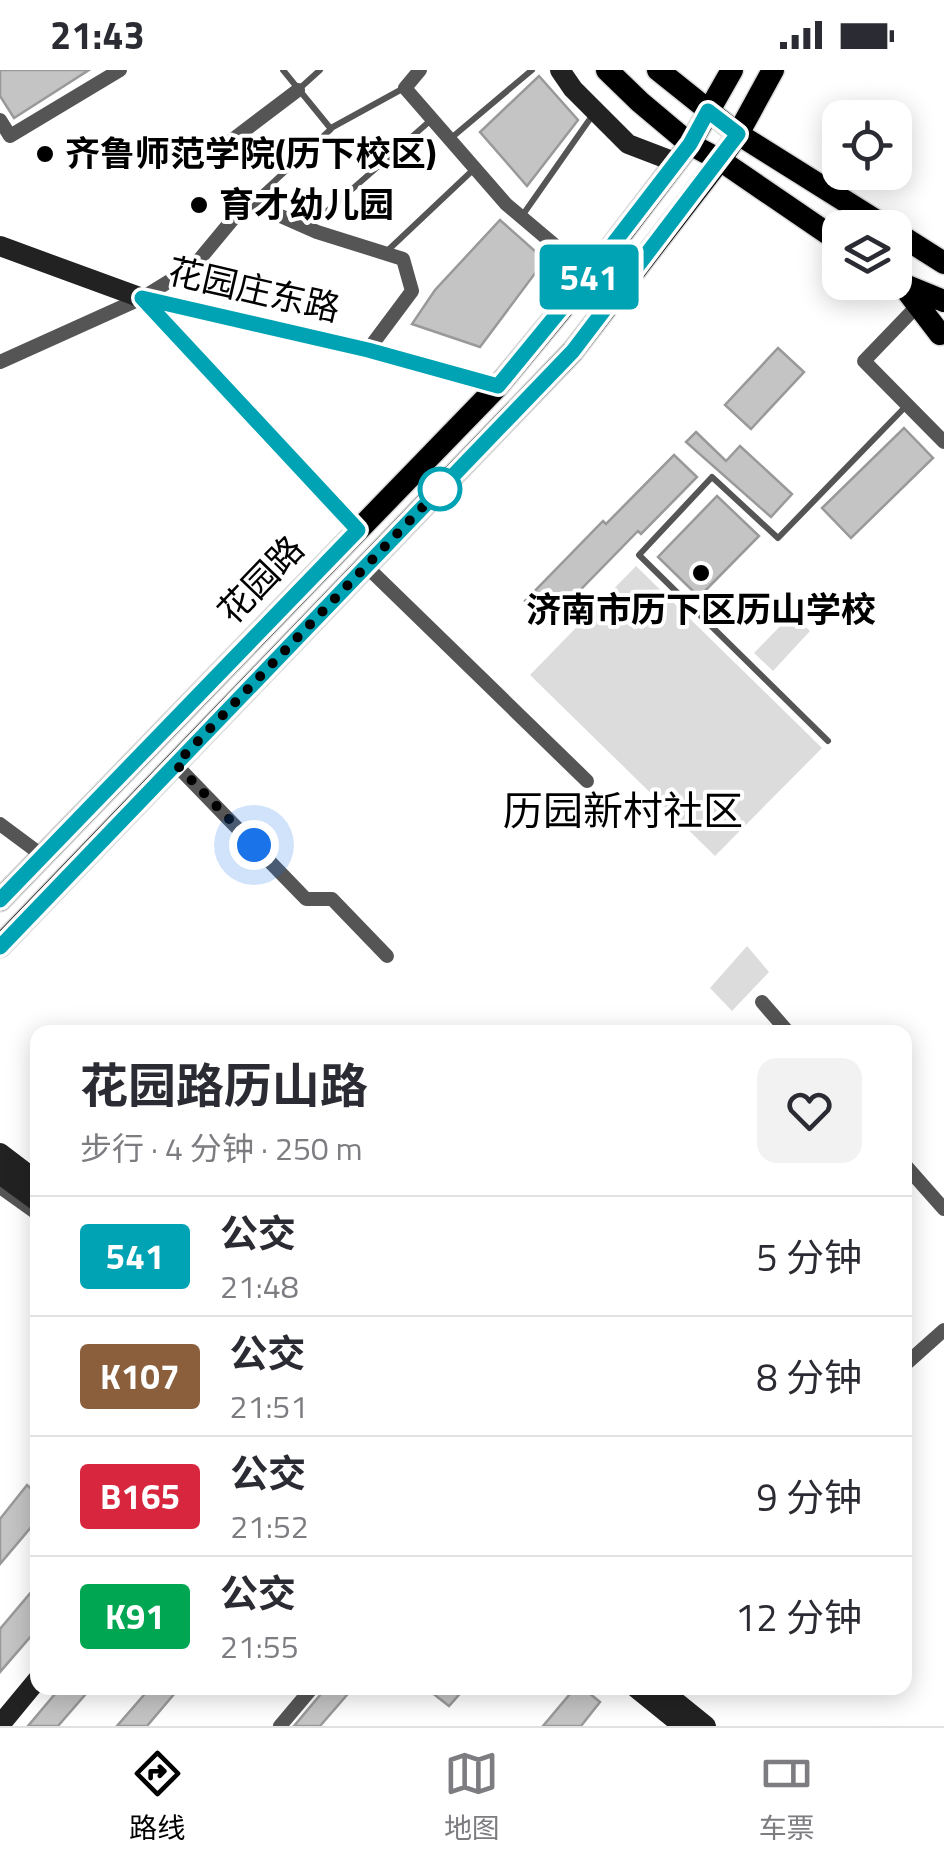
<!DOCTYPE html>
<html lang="zh">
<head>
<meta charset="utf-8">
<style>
	:root { --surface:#fff; --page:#f2f2f3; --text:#2b2b33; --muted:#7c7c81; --line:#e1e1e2; --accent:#000 }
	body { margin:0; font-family:"Titillium Web","Noto Sans SC",sans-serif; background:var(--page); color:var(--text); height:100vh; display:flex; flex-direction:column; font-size:38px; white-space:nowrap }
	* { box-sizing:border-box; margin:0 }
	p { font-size:32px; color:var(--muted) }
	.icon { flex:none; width:55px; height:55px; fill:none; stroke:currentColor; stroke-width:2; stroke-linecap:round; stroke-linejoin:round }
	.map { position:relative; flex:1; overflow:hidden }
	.sheet { position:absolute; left:30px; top:955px; width:882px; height:670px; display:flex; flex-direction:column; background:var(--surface); border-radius:20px; box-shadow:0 5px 25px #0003 }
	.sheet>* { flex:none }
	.badge { padding:0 20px; border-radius:8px; font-size:35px; line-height:65px }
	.tools { position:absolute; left:822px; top:30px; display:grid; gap:20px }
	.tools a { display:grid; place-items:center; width:90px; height:90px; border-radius:20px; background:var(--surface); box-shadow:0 5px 25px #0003; font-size:50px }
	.you { position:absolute; width:50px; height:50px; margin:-25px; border:8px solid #fff; border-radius:50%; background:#1a73e8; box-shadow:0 0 0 15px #1a73e833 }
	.map>.badge { position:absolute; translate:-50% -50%; box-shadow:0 0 0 5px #fff }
	.round { display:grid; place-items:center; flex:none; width:105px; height:105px; border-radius:20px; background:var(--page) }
	.headline { display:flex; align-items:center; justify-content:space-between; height:170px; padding:0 50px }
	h1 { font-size:48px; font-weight:700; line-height:75px }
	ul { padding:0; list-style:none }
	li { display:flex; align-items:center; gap:30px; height:120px; padding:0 50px; border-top:2px solid var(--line) }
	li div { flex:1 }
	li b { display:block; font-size:38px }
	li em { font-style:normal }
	li .badge { min-width:110px; font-weight:700; text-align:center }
	.status { display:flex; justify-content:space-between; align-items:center; height:70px; padding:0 50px; background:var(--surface); direction:ltr }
	.status svg { height:28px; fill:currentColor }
	.menu { display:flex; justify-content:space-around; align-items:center; height:140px; border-top:2px solid var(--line); background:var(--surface); font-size:28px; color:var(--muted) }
	.menu a { display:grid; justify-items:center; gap:5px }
	.menu .active { color:var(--accent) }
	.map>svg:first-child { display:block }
	.green { fill:#dcdcdc }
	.building { fill:#c4c4c4; stroke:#999; stroke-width:2.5 }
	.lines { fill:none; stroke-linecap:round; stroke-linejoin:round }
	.primary-casing { stroke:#dbdbdb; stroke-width:25 }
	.lane { stroke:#555; stroke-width:6 }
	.street { stroke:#555; stroke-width:14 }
	.secondary { stroke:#222; stroke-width:20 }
	.primary { stroke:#000; stroke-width:22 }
	.line-casing { stroke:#fff; stroke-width:22 }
	.line { stroke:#00a3b4; stroke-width:15 }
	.walk { stroke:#000; stroke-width:10; stroke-dasharray:0 18 }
	.poi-dot { fill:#000; stroke:#fff; stroke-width:4 }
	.stop-dot { fill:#fff; stroke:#00a3b4; stroke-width:5 }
	.labels { text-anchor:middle; stroke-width:8; stroke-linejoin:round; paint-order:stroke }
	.poi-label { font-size:35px; font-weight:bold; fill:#000; stroke:#fff; text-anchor:start }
	.street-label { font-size:35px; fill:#000; stroke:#fff }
	.quarter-label { font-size:40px; fill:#000; stroke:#fff }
</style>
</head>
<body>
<div class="status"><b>21:43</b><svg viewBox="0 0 49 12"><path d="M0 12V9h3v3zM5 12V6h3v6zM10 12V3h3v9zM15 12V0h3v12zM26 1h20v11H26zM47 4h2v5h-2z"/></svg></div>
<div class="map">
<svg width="944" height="1656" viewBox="0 0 944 1656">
	<rect width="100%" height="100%" fill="#fff"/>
	<path class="green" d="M636,496L822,678L715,786L530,605Z
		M792,544L810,561L773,601L754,583Z
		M747,876L769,902L732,941L710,918Z"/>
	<path class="building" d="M0,0H89L14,48L0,26Z
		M539,6L578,50L527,116L480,62Z
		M500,150L545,190L480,277L412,254L435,220Z
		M778,278L804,302L751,359L725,335Z
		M904,358L933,388L851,468L822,438Z
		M696,362L726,391L740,376L792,424L771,447L686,372Z
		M674,385L697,407L641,464L638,461L548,553L525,531L603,451L606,454Z
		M717,426L759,466L699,527L658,487Z
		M27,1415L38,1425V1449L0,1494V1449Z
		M38,1514V1558L0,1602V1559Z
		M60,1618H91L58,1656H28Z
		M150,1618H168L175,1623L147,1656H117Z
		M323,1618H353L320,1656H294L320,1625Z
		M426,1618H465L449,1636Z
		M575,1618H583L600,1632L581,1656H543Z"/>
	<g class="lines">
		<g class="primary-casing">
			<path id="primary" d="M607,0L640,32L690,74L720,90L840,172
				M658,0L738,64L888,158
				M895,162L944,193
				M901,213L940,264
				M902,214L944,231
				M0,830L498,316L590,205L690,74L732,0
				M0,876L573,281L720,90L738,64L773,0"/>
		</g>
		<path class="lane" d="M299,19L320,0
			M331,58L404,18
			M450,69L532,0
			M252,132L331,59L283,0
			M522,146L592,46
			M309,157L431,50
			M385,183L474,99
			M828,671L639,485L712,407L778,468L907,335"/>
		<path class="street" d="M420,0L405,18L506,134L590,205
			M0,50L10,66L120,0
			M232,70L298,20
			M142,228L358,460
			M918,235L864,291L944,372
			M0,292L142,228L194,196L233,149L251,133L317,162L403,189L412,221L368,280
			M366,496L587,711
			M175,694L306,829H332L387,886
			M0,754L43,786
			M762,932L788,962
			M905,1095L944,1139
			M0,1117L38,1144
			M908,1292L944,1260
			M280,1656L312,1618"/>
		<path class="secondary" d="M560,0L573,19L628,74L675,92
			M0,176L142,228L368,280L498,316
			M0,1083L38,1112
			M0,1104L38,1132
			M636,1618L683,1656
			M659,1618L706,1656
			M0,1655L38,1609"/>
		<use href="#primary" class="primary"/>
	</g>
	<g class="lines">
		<g class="line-casing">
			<path id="line" d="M0,830L358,460L142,228L368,280L498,316L590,204L690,74L708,41L738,64L573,281L0,877"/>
		</g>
		<use href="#line" class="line"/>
		<path class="walk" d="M254,775L176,694L440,419"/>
	</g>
	<g class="poi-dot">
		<circle cx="45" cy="84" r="10"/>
		<circle cx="199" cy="135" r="10"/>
		<circle cx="701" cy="503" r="10"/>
	</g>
	<circle class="stop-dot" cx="440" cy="419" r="20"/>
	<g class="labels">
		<g class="poi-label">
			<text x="65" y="96">齐鲁师范学院(历下校区)</text>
			<text x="219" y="147">育才幼儿园</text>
			<text x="701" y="552" text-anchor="middle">济南市历下区历山学校</text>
		</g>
		<g class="street-label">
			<text transform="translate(254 220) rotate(13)" y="12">花园庄东路</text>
			<text transform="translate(261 510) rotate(-46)" y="12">花园路</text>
		</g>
		<g class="quarter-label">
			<text x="623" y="755">历园新村社区</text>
		</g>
	</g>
</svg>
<div class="tools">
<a><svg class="icon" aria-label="locate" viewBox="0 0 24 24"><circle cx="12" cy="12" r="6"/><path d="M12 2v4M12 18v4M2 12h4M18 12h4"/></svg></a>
<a><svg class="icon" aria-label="layers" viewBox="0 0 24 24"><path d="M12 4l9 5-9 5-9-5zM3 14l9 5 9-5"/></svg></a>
</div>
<div class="you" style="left:254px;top:775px"></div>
<b class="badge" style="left:589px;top:207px;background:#00a3b4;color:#fff">541</b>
<section class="sheet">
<div class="headline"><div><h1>花园路历山路</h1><p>步行 · 4 分钟 · 250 m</p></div><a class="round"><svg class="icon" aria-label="heart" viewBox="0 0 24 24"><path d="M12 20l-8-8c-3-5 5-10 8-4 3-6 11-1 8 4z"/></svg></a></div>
<ul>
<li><span class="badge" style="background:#00a3b4;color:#fff">541</span><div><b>公交</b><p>21:48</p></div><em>5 分钟</em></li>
<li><span class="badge" style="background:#8b5e3c;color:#fff">K107</span><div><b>公交</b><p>21:51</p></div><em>8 分钟</em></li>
<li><span class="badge" style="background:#d7263d;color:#fff">B165</span><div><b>公交</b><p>21:52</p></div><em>9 分钟</em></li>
<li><span class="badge" style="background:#00a651;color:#fff">K91</span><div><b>公交</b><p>21:55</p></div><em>12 分钟</em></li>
</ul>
</section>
</div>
<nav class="menu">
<a class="active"><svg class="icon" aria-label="directions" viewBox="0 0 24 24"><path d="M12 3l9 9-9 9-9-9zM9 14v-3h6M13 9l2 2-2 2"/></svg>路线</a>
<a><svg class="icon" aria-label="map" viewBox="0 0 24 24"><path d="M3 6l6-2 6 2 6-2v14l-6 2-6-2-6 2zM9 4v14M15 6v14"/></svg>地图</a>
<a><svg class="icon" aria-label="tickets" viewBox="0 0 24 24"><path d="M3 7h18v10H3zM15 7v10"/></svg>车票</a>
</nav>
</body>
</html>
